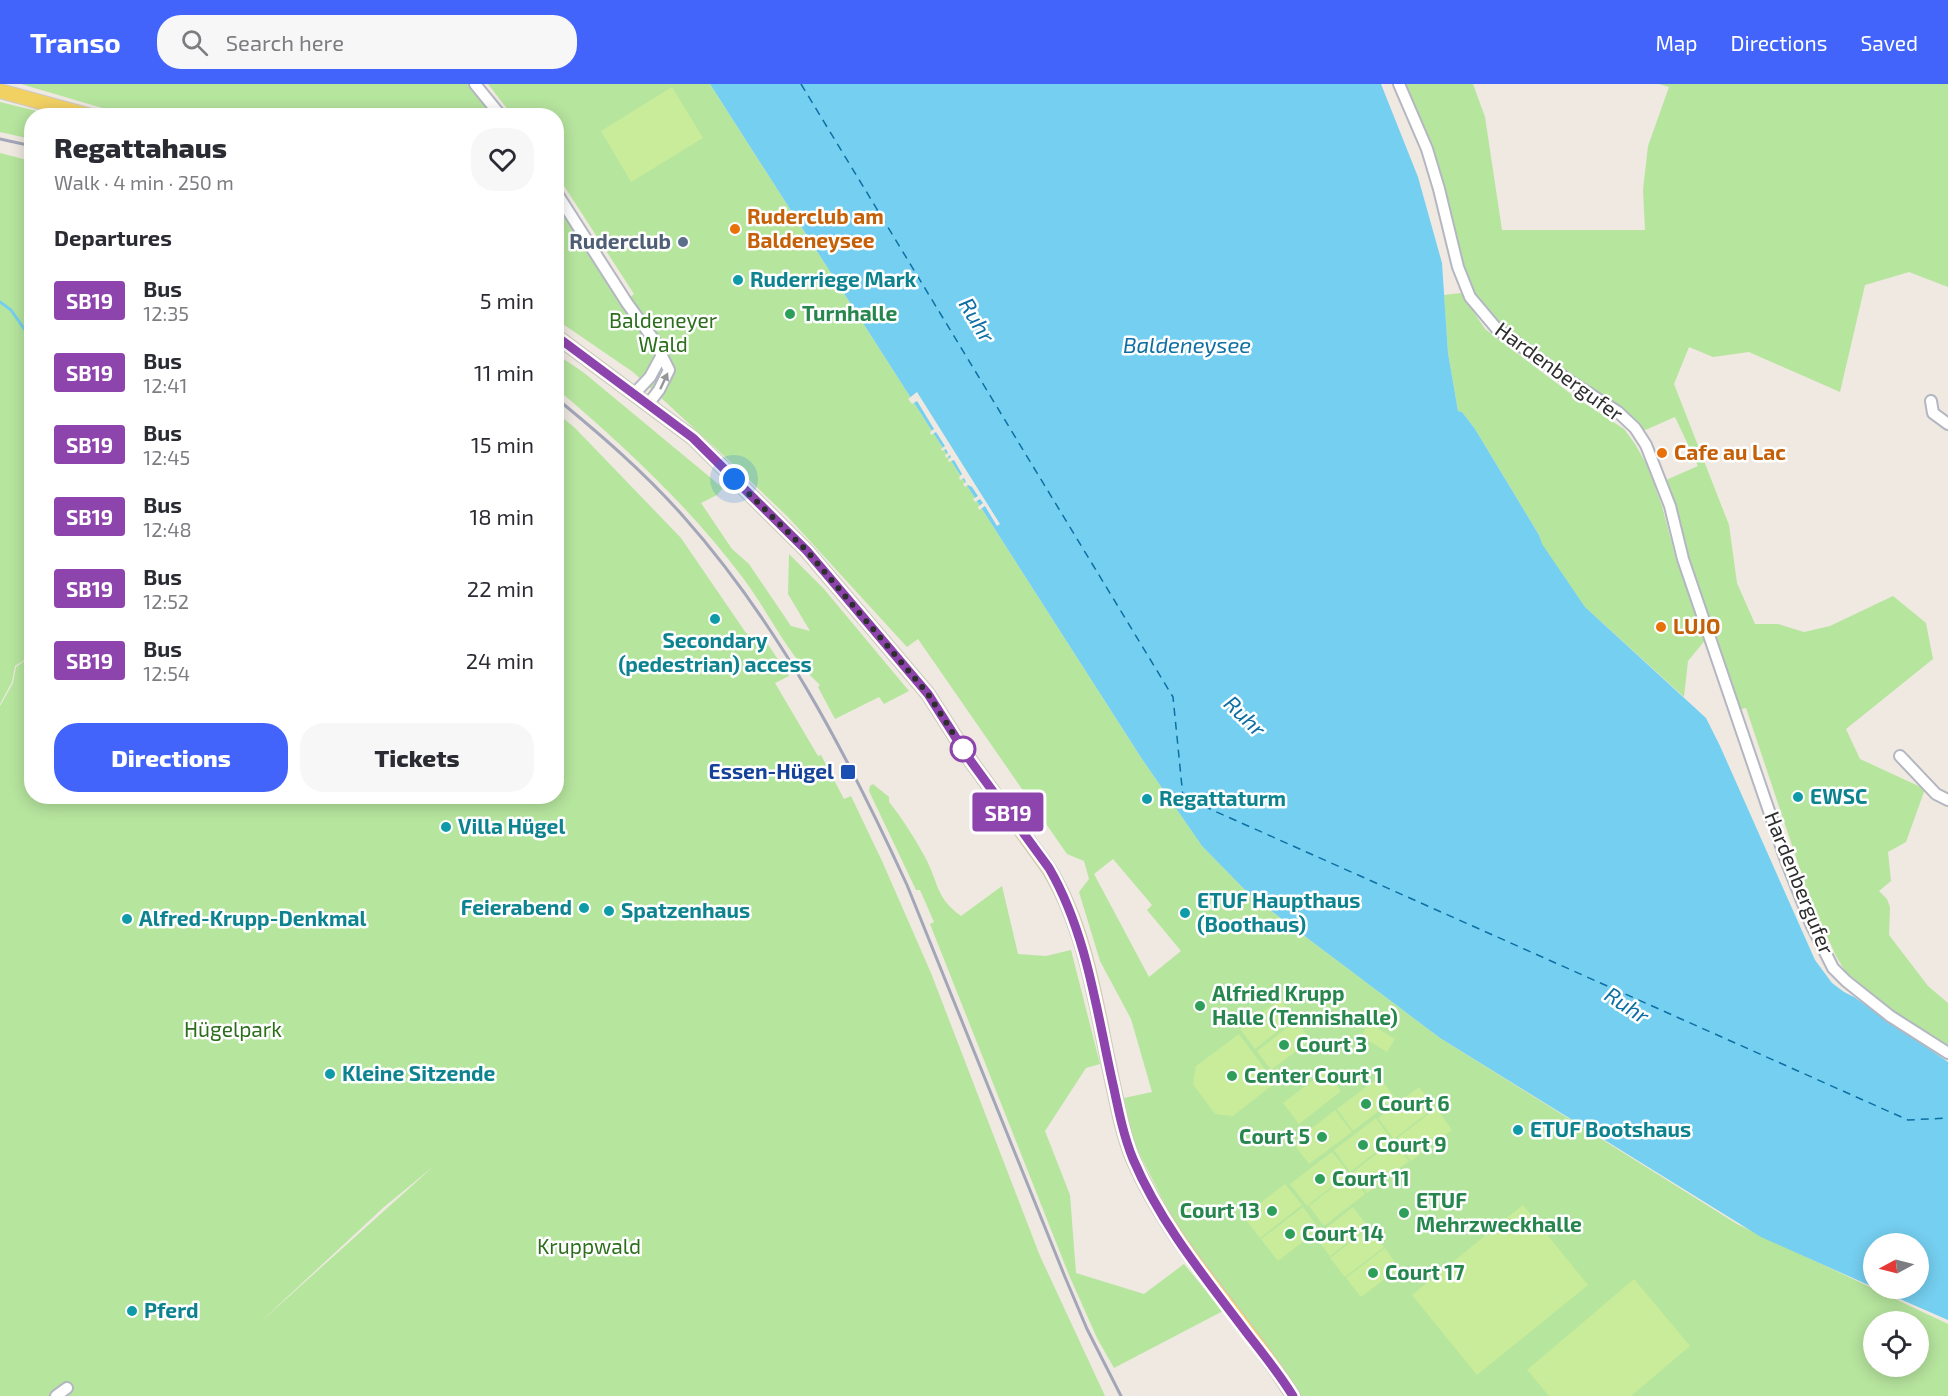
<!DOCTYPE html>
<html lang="en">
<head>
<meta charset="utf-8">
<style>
	:root { --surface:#fff; --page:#f7f7f7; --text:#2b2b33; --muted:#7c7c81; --accent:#4264fb }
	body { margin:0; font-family:"Exo 2",sans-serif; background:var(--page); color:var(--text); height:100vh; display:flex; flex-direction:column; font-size:22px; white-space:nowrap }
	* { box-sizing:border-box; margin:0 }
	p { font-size:20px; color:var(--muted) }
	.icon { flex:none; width:33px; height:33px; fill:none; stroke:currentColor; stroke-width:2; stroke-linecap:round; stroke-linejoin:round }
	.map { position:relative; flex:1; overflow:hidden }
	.sheet { position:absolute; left:24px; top:24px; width:540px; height:696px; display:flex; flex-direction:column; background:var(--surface); border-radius:24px; box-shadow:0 3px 15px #0003 }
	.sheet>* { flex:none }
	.badge { padding:0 12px; border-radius:4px; font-size:21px; line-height:39px }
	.needle { width:39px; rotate:263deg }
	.tools { position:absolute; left:1863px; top:1149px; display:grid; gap:12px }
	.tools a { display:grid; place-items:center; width:66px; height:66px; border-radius:50%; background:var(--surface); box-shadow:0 3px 15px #0003; font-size:30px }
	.you { position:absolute; width:30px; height:30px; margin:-15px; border:4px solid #fff; border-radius:50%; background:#1a73e8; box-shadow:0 0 0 9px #1a73e833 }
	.map>.badge { position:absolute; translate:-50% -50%; box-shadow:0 0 0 3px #fff }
	h2 { padding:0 30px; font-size:22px; line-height:54px }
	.round { display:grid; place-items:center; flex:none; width:63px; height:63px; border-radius:24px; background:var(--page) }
	.head { display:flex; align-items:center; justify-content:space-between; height:102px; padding:0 30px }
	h1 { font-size:28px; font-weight:800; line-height:45px }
	.action { display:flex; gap:12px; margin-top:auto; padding:12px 30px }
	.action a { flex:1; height:69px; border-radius:24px; background:var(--accent); color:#fff; font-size:24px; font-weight:800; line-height:69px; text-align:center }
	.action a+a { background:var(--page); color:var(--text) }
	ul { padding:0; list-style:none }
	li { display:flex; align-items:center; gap:18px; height:72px; padding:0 30px }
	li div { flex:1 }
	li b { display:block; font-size:22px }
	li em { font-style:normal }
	li .badge { min-width:66px; font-weight:700; text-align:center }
	header { display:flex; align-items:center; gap:36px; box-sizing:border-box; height:84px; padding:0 30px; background:var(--accent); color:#fff }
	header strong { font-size:28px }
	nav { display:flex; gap:33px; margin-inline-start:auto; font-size:21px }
	.search { width:420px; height:54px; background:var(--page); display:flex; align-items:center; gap:15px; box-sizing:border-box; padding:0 21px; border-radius:24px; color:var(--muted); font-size:22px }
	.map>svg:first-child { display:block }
	.green { fill:#b6e59e; fill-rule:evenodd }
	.pitch { fill:#c9ec9a }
	.water { fill:#75cff0 }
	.pier { fill:#efe9e1 }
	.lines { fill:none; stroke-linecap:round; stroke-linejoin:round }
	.stream { stroke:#75cff0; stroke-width:3 }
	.ferry { stroke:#0d6fa3; stroke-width:1.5; stroke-dasharray:8 6; stroke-linecap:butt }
	.minor-casing { stroke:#b4b7c1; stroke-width:14 }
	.major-casing { stroke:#c9c9c9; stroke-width:16 }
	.minor { stroke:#fff; stroke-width:10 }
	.major { stroke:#f2d163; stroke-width:14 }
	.rail { stroke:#a3a6b8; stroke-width:3 }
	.oneway { fill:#969696 }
	.line-casing { stroke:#fff; stroke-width:14 }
	.line { stroke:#8e44ad; stroke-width:9 }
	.walk { stroke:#2e2e2e; stroke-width:6; stroke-dasharray:0 10.8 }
	.food-dot { fill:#e8710a; stroke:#fff; stroke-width:2 }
	.service-dot { fill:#5c6f8a; stroke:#fff; stroke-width:2 }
	.culture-dot { fill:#0f9aa8; stroke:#fff; stroke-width:2 }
	.leisure-dot { fill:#2e9e5b; stroke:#fff; stroke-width:2 }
	.stop-dot { fill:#fff; stroke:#8e44ad; stroke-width:3 }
	.transit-dot { fill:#1a4fb4; stroke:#fff; stroke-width:2 }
	.labels { text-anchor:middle; stroke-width:5; stroke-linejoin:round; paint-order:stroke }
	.food-label { font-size:21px; font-weight:bold; fill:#c56008; stroke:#fff; text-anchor:start }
	.service-label { font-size:21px; font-weight:bold; fill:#4e5e75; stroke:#fff; text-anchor:end }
	.culture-label { font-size:21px; font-weight:bold; fill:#0d838f; stroke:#fff; text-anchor:start }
	.leisure-label { font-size:21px; font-weight:bold; fill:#27864d; stroke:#fff; text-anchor:start }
	.park-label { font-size:21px; fill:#2c6e1b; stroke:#fff }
	.street-label { font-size:21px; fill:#2e2e2e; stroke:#fff }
	.transit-label { font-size:21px; font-weight:bold; fill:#164399; stroke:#fff; text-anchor:end }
	.water-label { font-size:22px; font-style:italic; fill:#0d6fa3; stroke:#fff }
</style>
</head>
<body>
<header>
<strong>Transo</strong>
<div class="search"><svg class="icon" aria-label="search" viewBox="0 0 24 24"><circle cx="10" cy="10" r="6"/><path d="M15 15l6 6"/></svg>Search here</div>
<nav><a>Map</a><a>Directions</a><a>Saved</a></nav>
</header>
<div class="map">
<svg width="1948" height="1312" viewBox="0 0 1948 1312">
	<rect width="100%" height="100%" fill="#efe9e1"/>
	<path class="green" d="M21,0H468L494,31H126Z
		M488,0H710L1142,675L1202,762L1250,811L1440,954L1737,1140L1948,1240V1312H1298L1176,1142L1133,1057L1124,1014L1152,1008L1131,935L1100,877L1079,808L1089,795L1084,777L1067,770L918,555L907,563L788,433L723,371L633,288L557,236V118L623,219L634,210L557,91L556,32L512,31ZM1113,775L1152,821L1147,826L1181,867L1149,893L1094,790ZM1874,1238H1918V1282H1874Z
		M1406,0H1473L1485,33L1502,146H1645L1643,106L1648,62L1669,3L1659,0H1948V203L1909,188L1865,201L1840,308L1749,268L1713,273L1689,263L1674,300L1729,441L1737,499L1755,540H1778L1804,548L1830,542L1893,512L1926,539L1933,575L1846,645L1860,675L1925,705L1906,758L1888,768L1891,797L1879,807L1887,815L1890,823L1889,851L1928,902L1948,919V965L1895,929L1845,887L1836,872L1810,815L1746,624L1741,625L1688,473L1666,396L1698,382L1675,333L1643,347L1619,324L1544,274L1491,234L1475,212L1463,181L1438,85Z
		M0,18L53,31H54L32,32L31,55L0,48Z
		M0,69L31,77L32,571L15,582L12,598L0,620Z
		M1461,209L1485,245L1575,313L1624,345L1635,360L1647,381L1662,422L1676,475L1706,555L1688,577L1684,613L1585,523L1541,460L1539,451L1475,345L1462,328L1458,327L1448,269L1444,211Z
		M556,270L583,288L723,404L717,411L701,419L732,465L749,480L791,542L810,547L788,510L789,470L824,505L909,607L884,620L879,613L835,635L818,603L820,601C787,570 770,530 743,494C690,423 624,362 557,305Z
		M557,329L575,344L681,454L746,549L767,559L789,592L775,599L818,672L821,671L844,715L851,712L882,777L931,889L1040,1172L1105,1312H0V622L13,599L16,583L31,572L32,712H556ZM434,1082L256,1242L384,1123Z
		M873,700L889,713V718C903,735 915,755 925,773C939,799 935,813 961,832L1002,802L1018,870L1046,872L1071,866L1100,980L1086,984L1045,1047L1070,1111L1076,1189L1144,1210L1184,1180L1223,1227L1114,1284L1097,1254L1069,1191L930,840L934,838L920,806H916L869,707L870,702Z"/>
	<path class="pitch" d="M672,3L703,54L631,98L601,47Z
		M1280,915L1294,934L1255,965L1240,945Z
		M1296,937L1311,956L1271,986L1257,967Z
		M1369,939L1395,955L1387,968L1361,952Z
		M1239,950L1275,999L1233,1032L1215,1030L1193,1000L1196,982Z
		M1325,987L1341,1007L1299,1040L1283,1019Z
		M1379,993L1395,1014L1353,1047L1337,1025Z
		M1419,1003L1435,1023L1394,1055L1378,1034Z
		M1436,1024L1452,1046L1411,1077L1395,1056Z
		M1335,1026L1352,1048L1309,1080L1293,1059Z
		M1376,1034L1392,1056L1350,1088L1334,1066Z
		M1393,1057L1409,1077L1367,1109L1352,1089Z
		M1332,1068L1349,1089L1307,1122L1290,1100Z
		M1350,1090L1365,1110L1324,1142L1309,1122Z
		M1285,1100L1302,1121L1260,1154L1243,1132Z
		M1523,1121L1588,1201L1477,1291L1412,1211Z
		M1303,1123L1319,1145L1278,1177L1261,1155Z
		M1353,1123L1368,1143L1330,1172L1315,1153Z
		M1369,1144L1384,1163L1345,1193L1330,1174Z
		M1385,1164L1399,1184L1361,1213L1346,1194Z
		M1634,1195L1690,1262L1631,1312H1549L1527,1286Z"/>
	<path class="water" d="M710,0H1381L1418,93L1442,179L1448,269L1458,327L1462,328L1475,345L1539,451L1542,460L1585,523L1706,634L1720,662L1815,876L1832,899L1844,908L1854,913L1948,978V1236L1877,1205L1918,1204V1160H1874L1873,1203L1761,1153L1440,954L1250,811L1202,762L1142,675Z"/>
	<path class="pier" d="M917,308L1000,440L997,442L985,422L979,426L978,423L983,419L980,415L975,418L973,415L978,412L972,403L968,401L965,403L963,400L966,398L964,394L960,396L959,393L962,390L954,376L949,378L948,376L951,373L950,371L946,374L945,371L948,369L946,365L942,367L941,365L945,362L936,348L931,351L930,348L934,345L917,317L912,320L908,315Z"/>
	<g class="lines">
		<path class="stream" d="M0,218L11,226L32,256"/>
		<path class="ferry" d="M801,0L1173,613L1183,713L1908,1036L1948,1034"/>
		<g class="minor-casing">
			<path id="minor" d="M475,0L501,32
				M1399,0L1427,65L1439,105L1458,183L1470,213L1497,245L1571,298L1618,328L1635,344L1646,361L1670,422L1683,475L1784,771L1811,840L1833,884L1846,897L1890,932L1948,969
				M556,108L627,219L654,256L669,286L659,306L649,319
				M635,309L650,293L662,271
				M1931,317L1933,329L1948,340
				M1900,672L1936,710L1948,716
				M56,1312L67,1304"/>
		</g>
		<g class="major-casing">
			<path id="major" d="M0,7L91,32
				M556,252L693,354L807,467L928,610L970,676L1049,785C1089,851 1097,931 1114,1005C1119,1029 1124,1053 1133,1075C1171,1164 1243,1231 1293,1312"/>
		</g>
		<use href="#minor" class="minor"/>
		<use href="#major" class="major"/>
		<path class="rail" d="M0,55L32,62
			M556,314C601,351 644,388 683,432C779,540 847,670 907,801L1065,1193L1087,1245L1121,1312"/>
	</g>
	<defs><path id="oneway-solid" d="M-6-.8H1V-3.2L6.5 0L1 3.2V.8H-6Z" transform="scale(1.5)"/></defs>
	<use class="oneway" href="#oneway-solid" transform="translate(664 297) rotate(-65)"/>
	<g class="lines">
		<g class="line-casing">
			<path id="line" d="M556,252L693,354L807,467L928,610L970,676L1049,784C1088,851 1097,931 1114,1005C1119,1029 1124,1053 1133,1075C1161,1141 1208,1197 1250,1253C1265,1272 1280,1291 1293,1312"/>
		</g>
		<use href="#line" class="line"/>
		<path class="walk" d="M734,395L807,467L928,610L963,665"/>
	</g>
	<g class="food-dot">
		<circle cx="735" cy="145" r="6"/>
		<circle cx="1662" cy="369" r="6"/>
		<circle cx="1661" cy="543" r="6"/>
	</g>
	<circle class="service-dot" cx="683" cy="158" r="6"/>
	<g class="culture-dot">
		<circle cx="738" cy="196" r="6"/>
		<circle cx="715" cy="535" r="6"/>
		<circle cx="1798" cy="713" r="6"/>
		<circle cx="1147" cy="715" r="6"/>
		<circle cx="446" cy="743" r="6"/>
		<circle cx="584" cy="824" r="6"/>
		<circle cx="609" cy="827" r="6"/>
		<circle cx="1185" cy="829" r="6"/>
		<circle cx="127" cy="835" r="6"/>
		<circle cx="330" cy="990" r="6"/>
		<circle cx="1518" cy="1046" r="6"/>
		<circle cx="132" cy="1227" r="6"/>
	</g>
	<g class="leisure-dot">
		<circle cx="790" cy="230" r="6"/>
		<circle cx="1200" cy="922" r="6"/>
		<circle cx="1284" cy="961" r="6"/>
		<circle cx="1232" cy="992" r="6"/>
		<circle cx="1366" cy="1020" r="6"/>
		<circle cx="1322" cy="1053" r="6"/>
		<circle cx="1363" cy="1061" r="6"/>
		<circle cx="1320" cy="1095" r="6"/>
		<circle cx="1272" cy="1127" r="6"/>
		<circle cx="1404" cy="1129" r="6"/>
		<circle cx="1290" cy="1150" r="6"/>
		<circle cx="1373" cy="1189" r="6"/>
	</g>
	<circle class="stop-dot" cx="963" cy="665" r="12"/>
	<rect class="transit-dot" x="840" y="680" width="16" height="16" rx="3"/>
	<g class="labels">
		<g class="food-label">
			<text x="747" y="140">Ruderclub am<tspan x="747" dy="24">Baldeneysee</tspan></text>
			<text x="1674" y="376">Cafe au Lac</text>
			<text x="1673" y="550">LUJO</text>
		</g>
		<g class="service-label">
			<text x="671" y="165">Ruderclub</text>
		</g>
		<g class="culture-label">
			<text x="750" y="203">Ruderriege Mark</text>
			<text x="715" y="564" text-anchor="middle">Secondary<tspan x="715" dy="24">(pedestrian) access</tspan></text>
			<text x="1810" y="720">EWSC</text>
			<text x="1159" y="722">Regattaturm</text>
			<text x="458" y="750">Villa Hügel</text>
			<text x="1197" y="824">ETUF Haupthaus<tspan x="1197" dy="24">(Boothaus)</tspan></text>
			<text x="572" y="831" text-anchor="end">Feierabend</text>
			<text x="621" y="834">Spatzenhaus</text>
			<text x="139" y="842">Alfred-Krupp-Denkmal</text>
			<text x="342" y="997">Kleine Sitzende</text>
			<text x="1530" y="1053">ETUF Bootshaus</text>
			<text x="144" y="1234">Pferd</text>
		</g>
		<g class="leisure-label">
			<text x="802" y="237">Turnhalle</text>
			<text x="1212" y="917">Alfried Krupp<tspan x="1212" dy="24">Halle (Tennishalle)</tspan></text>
			<text x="1296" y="968">Court 3</text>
			<text x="1244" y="999">Center Court 1</text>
			<text x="1378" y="1027">Court 6</text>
			<text x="1310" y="1060" text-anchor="end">Court 5</text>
			<text x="1375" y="1068">Court 9</text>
			<text x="1332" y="1102">Court 11</text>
			<text x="1416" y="1124">ETUF<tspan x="1416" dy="24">Mehrzweckhalle</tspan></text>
			<text x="1260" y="1134" text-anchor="end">Court 13</text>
			<text x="1302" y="1157">Court 14</text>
			<text x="1385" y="1196">Court 17</text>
		</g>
		<g class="park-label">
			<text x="663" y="244">Baldeneyer<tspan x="663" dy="24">Wald</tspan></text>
			<text x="233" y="953">Hügelpark</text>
			<text x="589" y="1170">Kruppwald</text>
		</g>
		<g class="street-label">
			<text transform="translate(1559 288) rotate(36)" y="7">Hardenbergufer</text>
			<text transform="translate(1799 799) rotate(68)" y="7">Hardenbergufer</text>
		</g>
		<g class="transit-label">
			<text x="834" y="695">Essen-Hügel</text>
		</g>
		<g class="water-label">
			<text transform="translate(977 236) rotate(59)" y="8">Ruhr</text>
			<text x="1187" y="269">Baldeneysee</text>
			<text transform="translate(1245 632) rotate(44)" y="8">Ruhr</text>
			<text transform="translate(1627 921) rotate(33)" y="8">Ruhr</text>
		</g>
	</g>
</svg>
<div class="tools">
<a><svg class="needle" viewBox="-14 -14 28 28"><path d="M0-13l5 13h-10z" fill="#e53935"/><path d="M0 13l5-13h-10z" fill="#7c7c81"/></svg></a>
<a><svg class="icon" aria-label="locate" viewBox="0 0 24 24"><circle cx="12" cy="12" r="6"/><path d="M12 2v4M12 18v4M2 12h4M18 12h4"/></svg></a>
</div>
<div class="you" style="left:734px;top:395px"></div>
<b class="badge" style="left:1008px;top:728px;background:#8e44ad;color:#fff">SB19</b>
<section class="sheet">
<div class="head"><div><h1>Regattahaus</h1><p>Walk · 4 min · 250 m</p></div><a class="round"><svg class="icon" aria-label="heart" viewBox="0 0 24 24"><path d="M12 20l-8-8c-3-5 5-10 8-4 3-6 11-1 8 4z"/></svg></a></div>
<h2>Departures</h2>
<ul>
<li><span class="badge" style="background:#8e44ad;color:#fff">SB19</span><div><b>Bus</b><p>12:35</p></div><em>5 min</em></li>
<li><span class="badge" style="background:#8e44ad;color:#fff">SB19</span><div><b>Bus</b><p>12:41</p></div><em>11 min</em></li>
<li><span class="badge" style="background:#8e44ad;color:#fff">SB19</span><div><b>Bus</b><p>12:45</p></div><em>15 min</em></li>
<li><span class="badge" style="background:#8e44ad;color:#fff">SB19</span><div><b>Bus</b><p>12:48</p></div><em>18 min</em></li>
<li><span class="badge" style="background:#8e44ad;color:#fff">SB19</span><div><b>Bus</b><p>12:52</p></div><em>22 min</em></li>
<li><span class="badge" style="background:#8e44ad;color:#fff">SB19</span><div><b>Bus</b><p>12:54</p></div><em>24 min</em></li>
</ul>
<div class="action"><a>Directions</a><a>Tickets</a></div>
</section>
</div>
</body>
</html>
